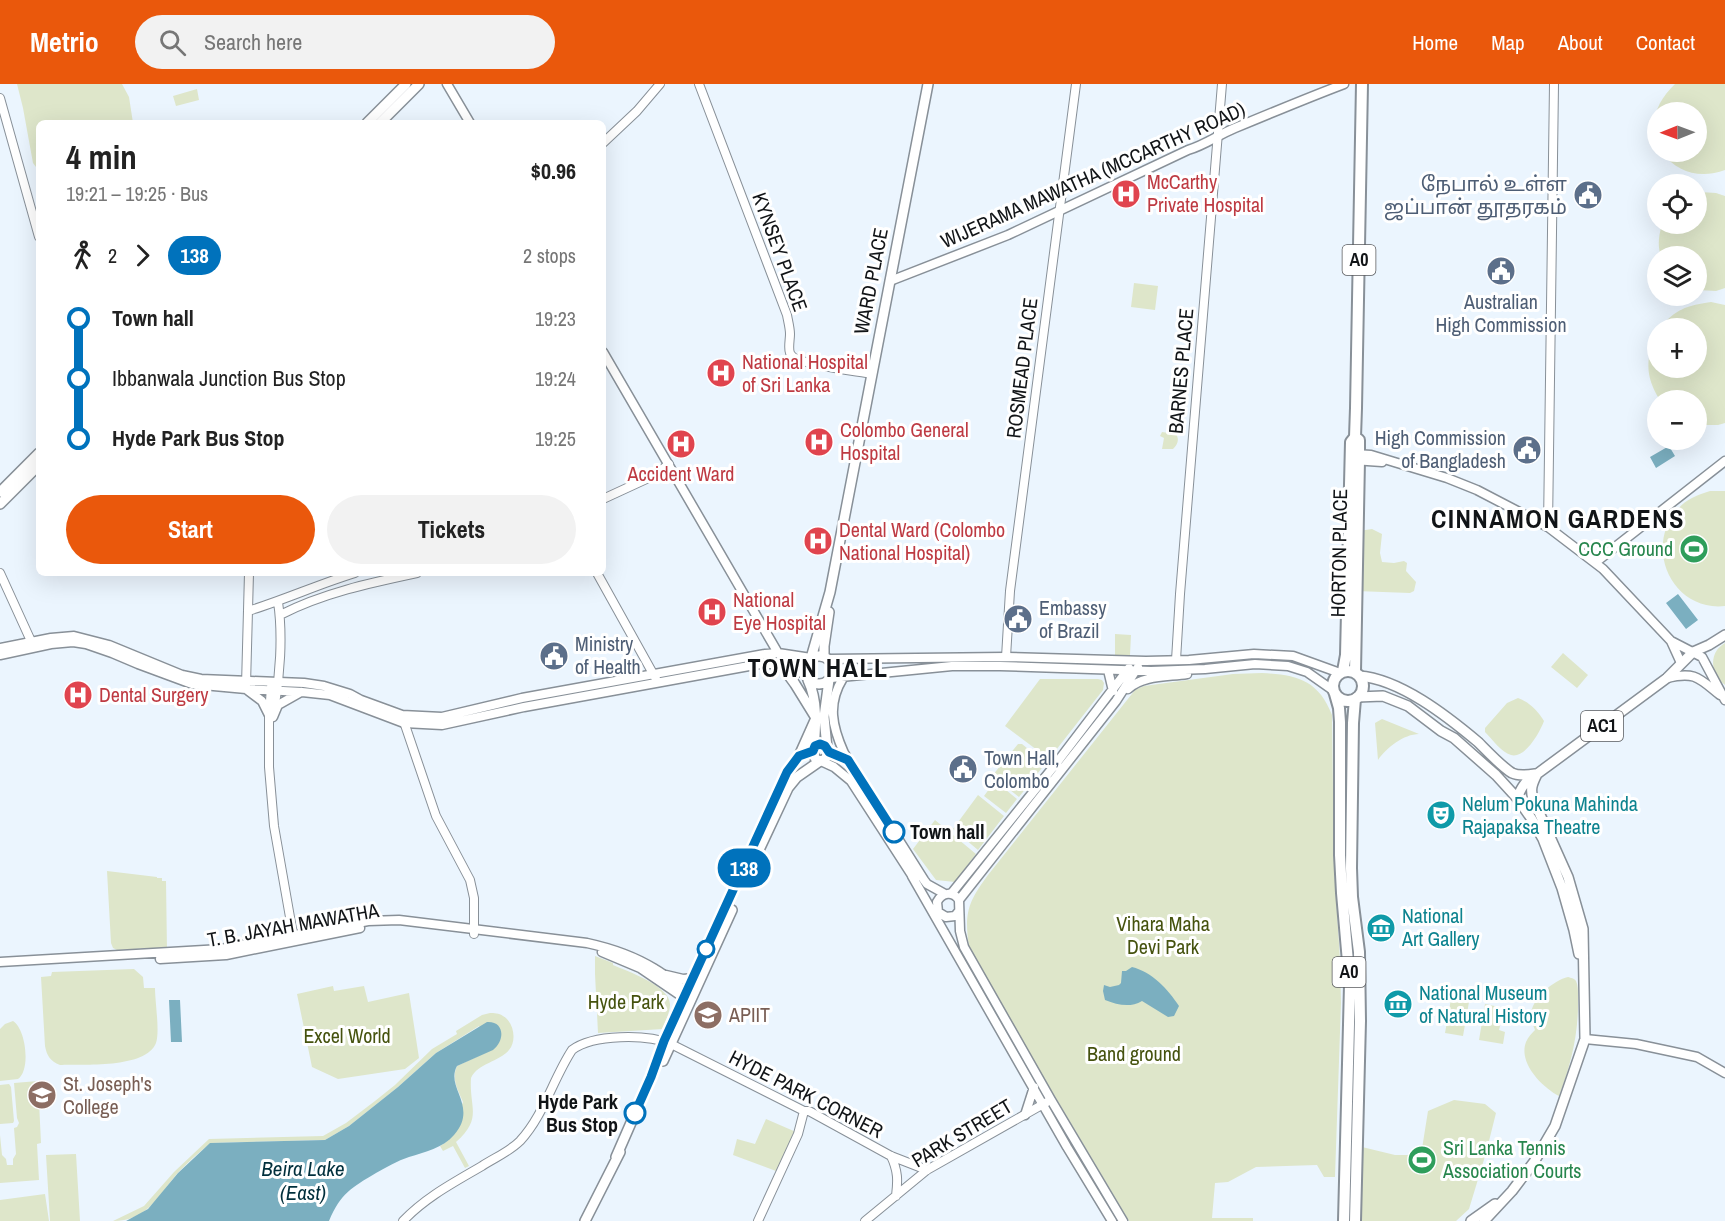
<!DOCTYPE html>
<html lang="en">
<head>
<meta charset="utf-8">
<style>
	:root { --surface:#fff; --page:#f2f2f2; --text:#222; --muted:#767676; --accent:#ea580c }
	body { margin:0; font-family:"Archivo Narrow","Noto Sans Tamil",sans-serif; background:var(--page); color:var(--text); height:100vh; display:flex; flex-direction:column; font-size:22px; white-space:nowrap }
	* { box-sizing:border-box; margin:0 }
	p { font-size:20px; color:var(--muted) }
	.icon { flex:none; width:33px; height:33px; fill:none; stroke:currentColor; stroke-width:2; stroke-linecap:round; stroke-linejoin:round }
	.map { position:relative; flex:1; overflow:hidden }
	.side { position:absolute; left:36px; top:36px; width:570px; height:456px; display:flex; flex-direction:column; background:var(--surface); border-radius:9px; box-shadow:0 6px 24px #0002 }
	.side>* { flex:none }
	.badge { padding:0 12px; border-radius:20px; font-size:21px; line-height:39px }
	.needle { width:39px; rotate:269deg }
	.buttons { position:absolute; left:1647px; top:18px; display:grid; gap:12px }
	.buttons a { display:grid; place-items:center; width:60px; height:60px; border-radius:50%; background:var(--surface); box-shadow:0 6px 24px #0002; font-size:30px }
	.map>.badge { position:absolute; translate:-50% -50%; box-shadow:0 0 0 3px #fff }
	.legs { display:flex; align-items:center; gap:9px; height:66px; padding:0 30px; font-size:20px }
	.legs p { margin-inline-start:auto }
	.headline { display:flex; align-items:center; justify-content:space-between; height:102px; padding:0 30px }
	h1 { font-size:33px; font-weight:800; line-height:45px }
	.cta { display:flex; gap:12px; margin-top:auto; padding:12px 30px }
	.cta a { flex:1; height:69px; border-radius:36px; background:var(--accent); color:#fff; font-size:24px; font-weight:800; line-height:69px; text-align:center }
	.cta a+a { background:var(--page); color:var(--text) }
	ul { padding:0 30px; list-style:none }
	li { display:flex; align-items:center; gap:21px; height:60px; font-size:22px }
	li i { display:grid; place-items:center; width:9px; height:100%; margin:0 8px; background:currentColor }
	li i::after { content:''; width:15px; height:15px; margin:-8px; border:4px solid; border-radius:50%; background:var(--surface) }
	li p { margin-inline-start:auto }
	li:first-child i { background:linear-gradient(#0000 50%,currentColor 0) }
	li:last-child i { background:linear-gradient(currentColor 50%,#0000 0) }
	header { display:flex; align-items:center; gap:36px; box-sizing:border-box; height:84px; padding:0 30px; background:var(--accent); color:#fff }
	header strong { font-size:28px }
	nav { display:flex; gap:33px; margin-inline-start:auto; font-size:21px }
	.search { width:420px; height:54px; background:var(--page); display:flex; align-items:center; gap:15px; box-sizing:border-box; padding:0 21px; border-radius:33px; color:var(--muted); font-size:22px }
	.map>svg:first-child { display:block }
	.green { fill:#dee6ca }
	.water { fill:#7bafc0 }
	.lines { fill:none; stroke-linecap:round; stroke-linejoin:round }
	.tertiary-casing { stroke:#889098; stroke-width:10 }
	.secondary-casing { stroke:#889098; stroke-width:11 }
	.primary-casing { stroke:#889098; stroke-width:12 }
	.trunk-casing { stroke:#889098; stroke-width:14 }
	.tertiary { stroke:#fff; stroke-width:8 }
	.secondary { stroke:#fff; stroke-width:8 }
	.primary { stroke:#fff; stroke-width:9 }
	.trunk { stroke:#fff; stroke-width:10 }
	.line-1-casing { stroke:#fff; stroke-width:14 }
	.line-1 { stroke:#0072bc; stroke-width:9 }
	.stop-1-dot { fill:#fff; stroke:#0072bc; stroke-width:3 }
	.labels { text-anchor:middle; stroke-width:6; stroke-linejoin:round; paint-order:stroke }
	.shield { fill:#fff; stroke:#585a5d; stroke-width:1.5 }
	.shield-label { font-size:18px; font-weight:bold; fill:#111417 }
	.street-label { font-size:20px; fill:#111417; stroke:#fff }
	.health-label { font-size:20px; fill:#be3a42; stroke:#fff; text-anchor:start }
	.service-label { font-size:20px; fill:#4e5e75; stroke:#fff; text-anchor:start }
	.leisure-label { font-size:20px; fill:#27864d; stroke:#fff; text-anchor:end }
	.culture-label { font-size:20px; fill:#0d838f; stroke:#fff; text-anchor:start }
	.stop-label { font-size:20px; font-weight:bold; fill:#111417; stroke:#fff; text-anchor:start }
	.park-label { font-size:20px; fill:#45520e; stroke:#fff }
	.education-label { font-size:20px; fill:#785e54; stroke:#fff; text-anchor:start }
	.water-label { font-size:21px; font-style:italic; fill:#002f3c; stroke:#fff }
	.district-label { font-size:26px; font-weight:bold; letter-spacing:1.5px; fill:#111417; stroke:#fff }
</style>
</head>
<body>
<header>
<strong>Metrio</strong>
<div class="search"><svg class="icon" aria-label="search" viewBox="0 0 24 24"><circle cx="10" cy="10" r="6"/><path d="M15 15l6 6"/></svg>Search here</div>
<nav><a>Home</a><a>Map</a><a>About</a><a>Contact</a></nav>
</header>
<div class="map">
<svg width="1725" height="1137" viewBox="0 0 1725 1137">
	<rect width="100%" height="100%" fill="#ebf5fe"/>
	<path class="green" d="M17,0H122L129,13L133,39H39V87L33,79L23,24Z
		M1675,0H1725V86C1701,95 1677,89 1662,68H1696V28H1658L1657,58C1650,33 1658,17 1675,0Z
		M197,5L199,16L176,22L173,12Z
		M1700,108L1716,109L1725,112V204L1716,207L1697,206L1696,172H1661C1657,161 1659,151 1662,140H1696L1697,110Z
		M1134,199L1158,202L1155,226L1131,223Z
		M1711,218L1725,221V339L1718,341H1699L1697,340L1696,316H1660C1644,291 1646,274 1657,247L1658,284H1696V244H1659C1677,225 1685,222 1711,218Z
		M1162,348L1176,350C1180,356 1177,361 1173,365H1162L1164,354L1160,352Z
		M1710,407H1725V522C1672,528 1643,463 1678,425C1686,415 1698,411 1710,407Z
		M1372,445L1382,450L1380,469L1382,478L1394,479L1404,477L1407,479L1406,487L1416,498L1414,507L1410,509L1356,507L1359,447Z
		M1115,550L1131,551L1130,571H1115Z
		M1725,559V601C1714,593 1709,578 1717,566C1719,563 1722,561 1725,559Z
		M1563,569L1588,591L1577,604L1551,583Z
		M1262,589C1296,591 1318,595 1332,631L1334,783L1340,875L1341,919L1335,1093H1324L1317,1081L1256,1083L1228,1098L1215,1099L1212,1134H1253V1137H1129L1041,989L969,863C964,829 968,818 988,791L1135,606L1144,602L1233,590Z
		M1040,595H1098L1102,596L1104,599L1103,606L1049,675L1005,642Z
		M1518,614C1529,618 1538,627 1544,637C1540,648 1525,675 1511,671C1501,668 1493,656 1485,648V644L1507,619Z
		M1382,635L1419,650C1404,650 1386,664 1378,676L1375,639Z
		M1018,660H1022L1044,678L1045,680L1019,713L992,692Z
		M995,697L1017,715L1006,729L984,712Z
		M978,711L1004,732L978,766L953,745Z
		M935,736L976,770L955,798L936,796L913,765Z
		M107,787L157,793V794H162V797H166L167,867L151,868V864L117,866L113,864L111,859Z
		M595,872L613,879V881C627,887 671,902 670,921C670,928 665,938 663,945L598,949L595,890Z
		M134,885L143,893L144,904H155C155,917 160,948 156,959C146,985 82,980 60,981C50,977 47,972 45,962L41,893L51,892L52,888Z
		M1568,893C1571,894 1574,894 1576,897C1578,901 1578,907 1578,911C1579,947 1572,978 1559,1012C1542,1003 1518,979 1526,958C1528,953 1532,949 1535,946C1533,941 1531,936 1531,931C1531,915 1554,896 1568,893Z
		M333,902L334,907L364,902L368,918L409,909L419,974L405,985L338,995L312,983L297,910Z
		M1451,915L1469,918L1463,952L1445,949Z
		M1485,920L1509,925L1506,939L1501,938L1499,946L1505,948L1503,960L1479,956Z
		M490,929C494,929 499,929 503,932C514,938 517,957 509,966C499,978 478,979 471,994C469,1024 483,1034 456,1058L469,1082L465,1084L453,1062L443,1067L440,1062L446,1058L463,1018C458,1006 451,995 457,982L493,965L479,942L436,969L398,1003L349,1042L325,1056L211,1059C199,1068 186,1080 176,1091C157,1114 146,1137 113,1137L144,1122L174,1088L209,1055L323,1052L346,1039L375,1017L395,1001L432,965L457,950L456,947L482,931Z
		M13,937C26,945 31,986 18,995L0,997V945L5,940Z
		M38,997L41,1059L37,1060L39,1096L0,1099V1051L2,1071L6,1075L7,1081H13V1075L16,1070L14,1044L17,1043L19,1039L17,1034L14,999Z
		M9,1000L11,1003L14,1037L13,1039L0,1040V1001Z
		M1454,1016L1485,1020L1496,1029L1486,1069L1469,1125L1456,1137H1359L1362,1063L1395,1071H1421L1428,1027Z
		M766,1035L796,1048L776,1087L733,1071L737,1055L755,1060Z
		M76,1070L80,1137H50L46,1071Z
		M45,1110L49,1137H0V1116Z"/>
	<path class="water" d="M1669,362L1675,372L1656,384L1650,373Z
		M1678,510L1698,536L1686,545L1666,519Z
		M1132,883C1152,888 1168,905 1179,922L1174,932L1168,933L1142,917C1130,924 1118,921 1105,916L1103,907L1104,901L1110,903L1119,901L1121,899L1122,887H1126Z
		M169,916H180L182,958H171Z
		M487,938C505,937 505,957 493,966L457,982C445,1004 479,1022 454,1051C443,1064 425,1068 409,1073C397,1077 387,1083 376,1089C351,1104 341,1109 329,1137H126L148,1125L178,1089L210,1059L325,1056L349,1042L398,1003L436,969Z"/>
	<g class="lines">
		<g class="tertiary-casing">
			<path id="tertiary" d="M699,0L787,231C788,237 790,244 790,250C790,256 788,264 790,269C794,281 858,287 872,290
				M0,14L39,153
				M603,59L637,27L660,0
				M603,415L655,391L669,380
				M1548,443L1554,0
				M0,489L31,557
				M597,489L656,595
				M248,527C284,516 319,500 355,489
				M280,531C323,509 370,499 417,489
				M1006,573L1010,507L1076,0
				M1176,576L1180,510L1222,0
				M246,601L249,489
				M271,603L269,631V683L274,742L294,856
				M274,627C280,593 283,551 278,518
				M403,635L436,732L470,796L474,814V850
				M891,1072C898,1087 898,1096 896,1112
				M403,1137C426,1113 453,1099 482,1082C494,1074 509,1068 520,1057C544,1031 553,995 572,966C593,950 647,950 671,960L804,1027H809L891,1072L927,1086
				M758,1137L798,1050L804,1027
				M865,1137L927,1086L1047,1018"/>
		</g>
		<g class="secondary-casing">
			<path id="secondary" d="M447,0L470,39
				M890,197L1008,151L1188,66C1205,61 1218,51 1235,44C1271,29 1307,14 1344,0
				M603,268L778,569
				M1354,370L1371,371L1447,394L1477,406L1548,443L1603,485L1671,557L1681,579
				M1353,376L1382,378
				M1596,478L1725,377
				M1671,557L1702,573L1725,616
				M0,564L51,554L74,552L109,561L182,591L201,595L304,599L324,602L350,610L361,616L402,631L442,633L522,614L765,570L778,569L811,574
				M0,571L51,560L73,558L86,560L112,569L138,580L192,600L246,605L302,608L330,611L404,639L442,641L524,623L760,580H776L805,590
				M828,575L1006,573L1146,577L1189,576L1254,570L1293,572L1340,589
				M1108,586L1113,607
				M831,594L952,582H1000L1151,587L1205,585L1255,580L1288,582L1307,588L1334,607
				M843,594C827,620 832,642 844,669L924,796L927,800L945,810
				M1667,594C1695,587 1699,594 1720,611
				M246,605L262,617L269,631
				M1128,605C1143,591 1168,593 1187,590
				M273,633L278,621L301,608
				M821,677L834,683L851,697L915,796
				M912,792L1067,1063L1112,1137
				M951,810L1055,681L1129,584
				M959,816L1116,617L1138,583
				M959,827L955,832L946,833L938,828L937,818C942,808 953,807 959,816L960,847L964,863L1051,1016L1123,1137
				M602,868L640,884L687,916
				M160,875L226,871L360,844
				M0,878L221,865L368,837L399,836L587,859C610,864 634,872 655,885C667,892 678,902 690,909
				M666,891L683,895L694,894
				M1585,955L1636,960L1697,973L1725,989
				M1025,1031L1034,1003"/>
		</g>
		<g class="primary-casing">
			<path id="primary" d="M367,39L406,0
				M380,39L419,0
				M0,408L39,369
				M0,420L39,381
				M805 586a14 14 0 1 1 28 0a14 14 0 1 1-28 0Z
				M824,573V562L829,528
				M811,574L830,508L928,0
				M1359,592C1400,595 1447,632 1478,658C1487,667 1502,683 1512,689C1518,692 1528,691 1535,690
				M808,596C818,617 816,642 814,664
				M1357,613L1383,612L1408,622L1441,647L1454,654L1496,691L1517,714L1531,734L1543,755L1562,804L1574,846L1579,870
				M827,664L824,633L829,596
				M813,667L815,674L819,677L824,676L829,670
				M1517,714C1522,702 1526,696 1537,690L1667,594L1693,568L1709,561L1725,551
				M751,783L788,704L797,693L820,677
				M663,977L732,826
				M616,1073L651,993L664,957L787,688L799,672L816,634L795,600L782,582
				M585,1137L620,1068
				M1471,1137L1495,1120
				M1484,1137L1512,1107L1534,1078L1555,1042L1585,955L1583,845L1568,793L1533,715C1530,705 1532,700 1537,690"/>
		</g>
		<g class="trunk-casing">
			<path id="trunk" d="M1355,353L1359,356V376L1355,588
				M1343,587L1346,571L1351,358L1355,353L1356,324L1362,0
				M1333 602a15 15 0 1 1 30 0a15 15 0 1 1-30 0Z
				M1335,610L1339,624L1340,638V771L1342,809L1350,901L1344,1137
				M1355,615L1353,639L1351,784L1352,813L1359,868L1360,937L1355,1137"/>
		</g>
		<use href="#tertiary" class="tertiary"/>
		<use href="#secondary" class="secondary"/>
		<use href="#primary" class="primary"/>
		<use href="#trunk" class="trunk"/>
	</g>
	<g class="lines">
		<g class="line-1-casing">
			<path id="line-1" d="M635,1029L651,993L664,957L787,688L799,672L813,667L815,662L820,660L825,662L829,668L848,676L894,748"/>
		</g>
		<use href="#line-1" class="line-1"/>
	</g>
	<defs>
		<g id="hospital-disc" transform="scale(1.5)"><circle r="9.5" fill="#e0444e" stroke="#fff"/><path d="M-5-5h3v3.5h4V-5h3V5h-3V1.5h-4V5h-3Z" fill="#fff"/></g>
		<g id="civic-disc" transform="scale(1.5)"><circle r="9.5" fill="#5c6f8a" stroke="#fff"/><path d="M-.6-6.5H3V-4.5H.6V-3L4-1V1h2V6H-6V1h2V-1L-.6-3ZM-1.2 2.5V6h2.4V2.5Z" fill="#fff"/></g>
		<g id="stadium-disc" transform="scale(1.5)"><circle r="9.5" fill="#2e9e5b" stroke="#fff"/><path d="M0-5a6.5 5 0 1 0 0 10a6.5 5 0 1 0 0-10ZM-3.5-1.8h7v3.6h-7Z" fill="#fff"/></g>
		<g id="theatre-disc" transform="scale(1.5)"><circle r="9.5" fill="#0f9aa8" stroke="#fff"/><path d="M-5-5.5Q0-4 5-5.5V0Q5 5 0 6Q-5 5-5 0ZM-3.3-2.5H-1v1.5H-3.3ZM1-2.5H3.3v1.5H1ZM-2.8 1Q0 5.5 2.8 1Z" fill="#fff"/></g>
		<g id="museum-disc" transform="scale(1.5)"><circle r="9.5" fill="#0f9aa8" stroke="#fff"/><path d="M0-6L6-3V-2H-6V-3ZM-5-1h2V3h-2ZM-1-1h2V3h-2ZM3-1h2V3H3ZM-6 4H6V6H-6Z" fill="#fff"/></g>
		<g id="university-disc" transform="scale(1.5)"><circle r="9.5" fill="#8d6e63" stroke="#fff"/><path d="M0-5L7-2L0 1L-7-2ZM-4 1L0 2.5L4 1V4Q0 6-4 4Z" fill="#fff"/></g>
	</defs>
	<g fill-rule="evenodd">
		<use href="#hospital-disc" x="1126" y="110"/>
		<use href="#civic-disc" x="1588" y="111"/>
		<use href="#civic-disc" x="1501" y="187"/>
		<use href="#hospital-disc" x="721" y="289"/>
		<use href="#hospital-disc" x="819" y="358"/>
		<use href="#hospital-disc" x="681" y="360"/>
		<use href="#civic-disc" x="1527" y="366"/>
		<use href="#hospital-disc" x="818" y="457"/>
		<use href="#stadium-disc" x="1694" y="465"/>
		<use href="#hospital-disc" x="712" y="528"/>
		<use href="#civic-disc" x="1018" y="535"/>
		<use href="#civic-disc" x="554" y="572"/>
		<use href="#hospital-disc" x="78" y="611"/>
		<use href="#civic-disc" x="963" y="685"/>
		<use href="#theatre-disc" x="1441" y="731"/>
		<use href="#museum-disc" x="1381" y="844"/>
		<use href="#museum-disc" x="1398" y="920"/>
		<use href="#university-disc" x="708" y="931"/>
		<use href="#university-disc" x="42" y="1011"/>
		<use href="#stadium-disc" x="1422" y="1076"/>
	</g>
	<g class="stop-1-dot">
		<circle cx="894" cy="748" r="10"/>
		<circle cx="706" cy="865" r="8"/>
		<circle cx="635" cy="1029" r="10"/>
	</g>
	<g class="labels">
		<g class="shield">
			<rect x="1342.5" y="161" width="33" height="30" rx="4.5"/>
			<rect x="1581" y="627" width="42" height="30" rx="4.5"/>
			<rect x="1332.5" y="873" width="33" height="30" rx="4.5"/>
		</g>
		<g class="shield-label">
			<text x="1359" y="182">A0</text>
			<text x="1602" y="648">AC1</text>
			<text x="1349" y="894">A0</text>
		</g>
		<g class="street-label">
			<text transform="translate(1093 91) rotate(-24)" y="7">WIJERAMA MAWATHA (MCCARTHY ROAD)</text>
			<text transform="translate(780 168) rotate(70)" y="7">KYNSEY PLACE</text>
			<text transform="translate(871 197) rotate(-79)" y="7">WARD PLACE</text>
			<text transform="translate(1022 284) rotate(-83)" y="7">ROSMEAD PLACE</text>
			<text transform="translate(1181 287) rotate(-85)" y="7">BARNES PLACE</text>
			<text transform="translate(1339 469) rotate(-89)" y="7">HORTON PLACE</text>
			<text transform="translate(293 841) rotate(-10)" y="7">T. B. JAYAH MAWATHA</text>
			<text transform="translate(806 1010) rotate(27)" y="7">HYDE PARK CORNER</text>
			<text transform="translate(962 1049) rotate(-31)" y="7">PARK STREET</text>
		</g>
		<g class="health-label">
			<text x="1147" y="105">McCarthy<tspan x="1147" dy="23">Private Hospital</tspan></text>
			<text x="742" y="285">National Hospital<tspan x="742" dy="23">of Sri Lanka</tspan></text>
			<text x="840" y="353">Colombo General<tspan x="840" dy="23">Hospital</tspan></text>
			<text x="681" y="397" text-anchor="middle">Accident Ward</text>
			<text x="839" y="453">Dental Ward (Colombo<tspan x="839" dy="23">National Hospital)</tspan></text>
			<text x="733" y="523">National<tspan x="733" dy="23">Eye Hospital</tspan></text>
			<text x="99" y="618">Dental Surgery</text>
		</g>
		<g class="service-label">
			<text x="1567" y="107" text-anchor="end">நேபால் உள்ள<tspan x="1567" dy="23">ஜப்பான் தூதரகம்</tspan></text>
			<text x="1501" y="225" text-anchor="middle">Australian<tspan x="1501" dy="23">High Commission</tspan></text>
			<text x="1506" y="361" text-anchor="end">High Commission<tspan x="1506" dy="23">of Bangladesh</tspan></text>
			<text x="1039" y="531">Embassy<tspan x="1039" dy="23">of Brazil</tspan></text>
			<text x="575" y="567">Ministry<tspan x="575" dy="23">of Health</tspan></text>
			<text x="984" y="681">Town Hall,<tspan x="984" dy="23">Colombo</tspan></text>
		</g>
		<g class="leisure-label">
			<text x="1673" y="472">CCC Ground</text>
			<text x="1443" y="1071" text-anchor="start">Sri Lanka Tennis<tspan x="1443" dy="23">Association Courts</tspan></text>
		</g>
		<g class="culture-label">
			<text x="1462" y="727">Nelum Pokuna Mahinda<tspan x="1462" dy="23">Rajapaksa Theatre</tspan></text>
			<text x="1402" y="839">National<tspan x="1402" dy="23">Art Gallery</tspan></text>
			<text x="1419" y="916">National Museum<tspan x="1419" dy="23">of Natural History</tspan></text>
		</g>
		<g class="stop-label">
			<text x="910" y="755">Town hall</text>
			<text x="618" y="1025" text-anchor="end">Hyde Park<tspan x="618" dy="23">Bus Stop</tspan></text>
		</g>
		<g class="park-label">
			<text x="1163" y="847">Vihara Maha<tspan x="1163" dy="23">Devi Park</tspan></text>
			<text x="626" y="925">Hyde Park</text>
			<text x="347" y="959">Excel World</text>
			<text x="1134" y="977">Band ground</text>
		</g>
		<g class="education-label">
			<text x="729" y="938">APIIT</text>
			<text x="63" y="1007">St. Joseph's<tspan x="63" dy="23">College</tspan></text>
		</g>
		<g class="water-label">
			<text x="303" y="1092">Beira Lake<tspan x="303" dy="24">(East)</tspan></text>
		</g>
		<g class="district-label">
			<text x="1558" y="444">CINNAMON GARDENS</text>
			<text x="818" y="593">TOWN HALL</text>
		</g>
	</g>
</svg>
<div class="buttons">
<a><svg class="needle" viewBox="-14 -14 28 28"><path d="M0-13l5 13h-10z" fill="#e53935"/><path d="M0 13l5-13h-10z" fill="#767676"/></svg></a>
<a><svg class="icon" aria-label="locate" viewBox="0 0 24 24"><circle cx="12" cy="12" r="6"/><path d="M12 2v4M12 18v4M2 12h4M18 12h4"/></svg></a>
<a><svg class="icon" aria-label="layers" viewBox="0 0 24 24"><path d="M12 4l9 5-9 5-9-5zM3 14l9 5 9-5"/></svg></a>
<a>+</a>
<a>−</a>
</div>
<b class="badge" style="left:744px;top:784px;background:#0072bc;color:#fff">138</b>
<section class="side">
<div class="headline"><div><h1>4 min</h1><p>19:21 – 19:25 · Bus</p></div><b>$0.96</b></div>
<div class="legs"><svg class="icon" aria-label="walk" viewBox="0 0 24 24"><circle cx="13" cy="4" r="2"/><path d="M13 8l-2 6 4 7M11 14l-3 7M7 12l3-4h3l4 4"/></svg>2<svg class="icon" aria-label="forward" viewBox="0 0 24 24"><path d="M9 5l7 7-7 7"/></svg><b class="badge" style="background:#0072bc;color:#fff">138</b><p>2 stops</p></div>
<ul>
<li><i style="color:#0072bc"></i><b>Town hall</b><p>19:23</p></li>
<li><i style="color:#0072bc"></i><span>Ibbanwala Junction Bus Stop</span><p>19:24</p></li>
<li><i style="color:#0072bc"></i><b>Hyde Park Bus Stop</b><p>19:25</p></li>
</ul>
<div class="cta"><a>Start</a><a>Tickets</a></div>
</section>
</div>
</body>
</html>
